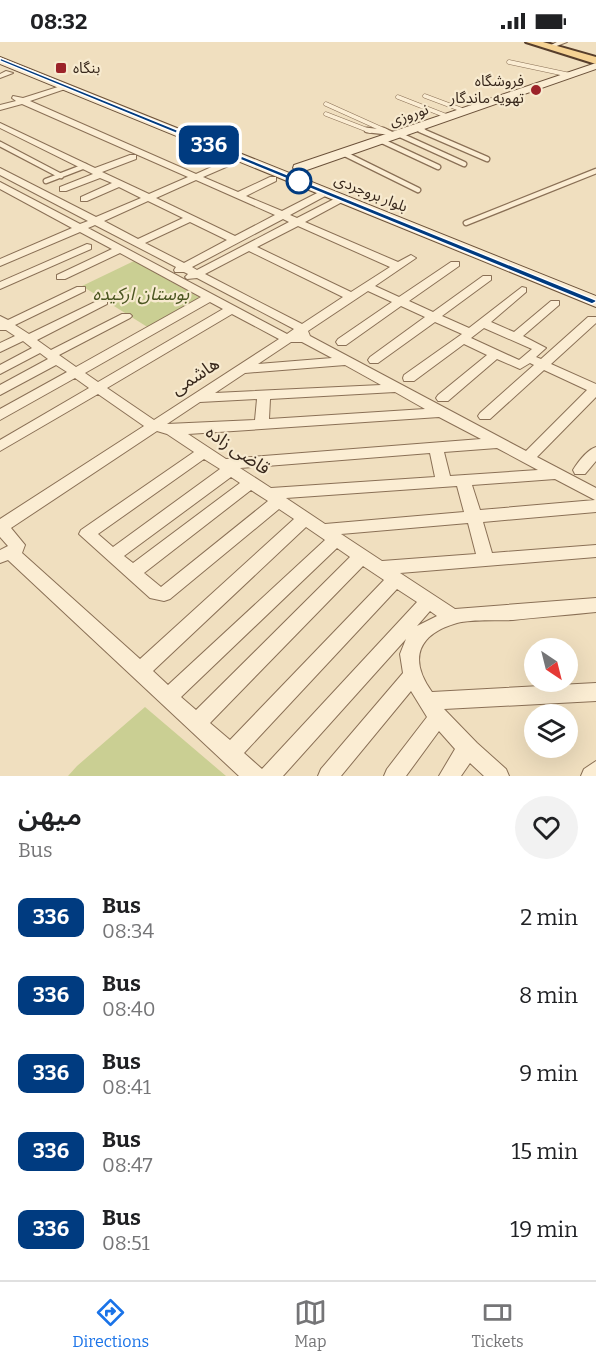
<!DOCTYPE html>
<html lang="en">
<head>
<meta charset="utf-8">
<style>
	:root { --surface:#fff; --page:#f2f2f2; --text:#202124; --muted:#757577; --line:#e0e0e0; --accent:#1a73e8 }
	body { margin:0; font-family:Bitter,"Noto Sans Arabic",serif; background:var(--page); color:var(--text); height:100vh; display:flex; flex-direction:column; font-size:22px; white-space:nowrap }
	* { box-sizing:border-box; margin:0 }
	p { font-size:20px; color:var(--muted) }
	.icon { flex:none; width:33px; height:33px; fill:none; stroke:currentColor; stroke-width:2; stroke-linecap:round; stroke-linejoin:round }
	.map { position:relative; height:734px; overflow:hidden }
	.sheet { display:flex; flex-direction:column; background:var(--surface); flex:1 }
	.sheet>* { flex:none }
	.badge { padding:0 12px; border-radius:9px; font-size:21px; line-height:39px }
	.needle { width:39px; rotate:145deg }
	.controls { position:absolute; left:524px; top:596px; display:grid; gap:12px }
	.controls a { display:grid; place-items:center; width:54px; height:54px; border-radius:50%; background:var(--surface); box-shadow:0 6px 24px #0002; font-size:30px }
	.map>.badge { position:absolute; translate:-50% -50%; box-shadow:0 0 0 3px #fff }
	.round { display:grid; place-items:center; flex:none; width:63px; height:63px; border-radius:32px; background:var(--page) }
	.head { display:flex; align-items:center; justify-content:space-between; height:102px; padding:0 18px }
	h1 { font-size:28px; font-weight:600; line-height:45px }
	ul { padding:0; list-style:none }
	li { display:flex; align-items:center; gap:18px; height:78px; padding:0 18px }
	li div { flex:1 }
	li b { display:block; font-size:22px }
	li em { font-style:normal }
	li .badge { min-width:66px; font-weight:700; text-align:center }
	.status { display:flex; justify-content:space-between; align-items:center; height:42px; padding:0 30px; background:var(--surface); direction:ltr }
	.status svg { height:16px; fill:currentColor }
	.menu { display:flex; justify-content:space-around; align-items:center; height:84px; border-top:2px solid var(--line); background:var(--surface); font-size:16px; color:var(--muted) }
	.menu a { display:grid; justify-items:center; gap:3px }
	.menu .active { color:var(--accent) }
	.map>svg:first-child { display:block }
	.green { fill:#cacf93 }
	.lines { fill:none; stroke-linecap:round; stroke-linejoin:round }
	.lane-far1-casing { stroke:#8a7056; stroke-width:5 }
	.lane-casing { stroke:#8a7056; stroke-width:7 }
	.street-casing { stroke:#8a7056; stroke-width:2 }
	.secondary-casing { stroke:#6b513a; stroke-width:2 }
	.primary-casing { stroke:#573e2b; stroke-width:4 }
	.lane-far1 { stroke:#fbedd3; stroke-width:4 }
	.lane { stroke:#fbedd3; stroke-width:4.5 }
	.street { fill:#fbedd3; fill-rule:evenodd }
	.secondary { fill:#fbedd3; fill-rule:evenodd }
	.primary { fill:#f6d394; fill-rule:evenodd }
	.line { fill:#003b80; stroke:#fff; stroke-width:1.5 }
	.poi-dot { fill:#9c2329; stroke:#f7eacf; stroke-width:2 }
	.stop-dot { fill:#fff; stroke:#003b80; stroke-width:3 }
	.labels { text-anchor:middle; stroke-width:4.5; stroke-linejoin:round; paint-order:stroke }
	.far-poi-label { font-size:15px; fill:#38281c; stroke:#f7eacf; text-anchor:start }
	.far-street-label { font-size:15px; fill:#38281c; stroke:#f7eacf }
	.park-label { font-size:18px; font-style:italic; fill:#4b5621; stroke:#f7eacf }
	.street-label { font-size:18px; fill:#38281c; stroke:#f7eacf }
</style>
</head>
<body>
<div class="status"><b>08:32</b><svg viewBox="0 0 49 12"><path d="M0 12V9h3v3zM5 12V6h3v6zM10 12V3h3v9zM15 12V0h3v12zM26 1h20v11H26zM47 4h2v5h-2z"/></svg></div>
<div class="map">
<svg width="596" height="734" viewBox="0 0 596 734">
	<rect width="100%" height="100%" fill="#f0dfbf"/>
	<path class="green" d="M134,219L202,257L149,286L82,244Z
		M145,665L226,734H68L77,724Z"/>
	<g class="lines">
		<g class="lane-far1-casing">
			<path id="lane-far1" d="M509,20L570,33
				M425,54L465,69
				M398,55L449,75
				M326,62L386,89
				M326,72L370,89
				M416,86L424,89"/>
		</g>
		<g class="lane-casing">
			<path id="lane" d="M367,88L385,90
				M383,88L394,93
				M420,88L487,117
				M398,92L464,122
				M380,98L438,125
				M0,102L61,134
				M343,111L418,148
				M46,139L85,124
				M466,181L596,129"/>
		</g>
		<g class="street-casing">
			<path id="street" d="M557,0H567L554,5L551,3Z
				M6,29L13,31L0,36V32Z
				M64,43L71,45L30,59L196,132L227,118H233V122L203,135L238,150L270,135H276V139L246,154L282,169L323,148H329V152L290,173L297,176L338,155H344V159L305,180L398,220L411,213L416,216L375,244L399,255L451,220H459V224L409,259L433,270L483,234H491V238L442,274L469,286L522,245L526,246V250L491,280L514,290L551,259H559V263L523,294L546,306L536,315L541,317L588,275H596V281L551,322L596,342V355L537,415L596,446V470L483,480L492,511L596,503V515L400,531L455,567L596,556V570C568,573 540,575 513,578C495,579 474,577 457,581C418,592 408,617 432,650L596,641V659L444,667L477,701L506,727L509,734H484L470,721L461,734H439L455,707L439,689L406,734H384L387,727L427,675L411,649L341,734H318L321,727L403,631L400,612L406,597L283,734H239L8,518L0,521V508L8,504L0,495V477L144,384L98,352L0,409V398L89,346L75,336L0,378V367L67,330L56,323L0,353V343L48,317L40,311L0,332V323L32,306L23,299L0,310V301L15,294L6,288H0V274L8,278L77,245H85V249L15,283L29,292L99,258H107V262L37,298L51,308L122,272H130L132,274L130,276L59,313L76,325L201,255L120,211L65,237H57V233L112,207L80,190L0,224V217L72,186L0,147V140L80,182L88,179L0,133V126L96,175L141,156L119,145L87,159H81V155L112,141L100,136L66,149H60V145L93,132L0,86V81L95,126L130,113H136V117L102,130L149,152L188,135L22,62L0,68V63L16,59L12,56L13,54L23,56ZM196,138L275,173L235,194L156,156ZM148,159L183,176L138,197L104,179ZM283,177L289,180L197,228L192,225ZM190,180L227,198L184,221L145,201ZM95,183L176,225L174,228L175,230H184L188,232L185,235L187,237L197,236L294,287L287,292L88,186ZM298,184L390,225L351,250L257,205ZM249,209L343,255L302,282L205,232ZM368,249L392,260L338,297L336,300L338,303H346L401,264L425,275L370,315L368,318L370,321H378L435,280L462,292L404,333L403,336L404,339H414L464,302L487,313L438,353L436,356L438,359H448L497,317L520,327L530,321L534,323L480,371L478,374L480,377H490L544,328L587,348L526,409L310,294L308,289ZM210,260L223,267L98,340L85,331ZM232,272L279,297L154,378L107,346ZM484,286L532,307L519,318L471,296ZM291,300H302L332,316L258,322ZM345,323L381,343L215,351L245,331ZM395,350L425,367L269,377L270,357ZM257,357L255,378L167,382L200,360ZM439,375L481,397L226,417L188,392ZM157,389L167,392L194,410L81,488L79,492L150,556L164,559L170,557L279,467L294,477L140,617L22,511L25,503L11,486ZM497,406L538,428L450,434L444,410ZM430,411L435,435L271,446L240,426ZM204,417L220,427L113,505L98,492ZM231,435L240,441L133,521L124,514ZM555,437L595,458L480,468L472,443ZM457,444L464,470L325,482L286,456ZM251,448L268,459L161,545L144,531ZM468,481L476,512L382,519L341,492ZM306,485L325,498L168,643L153,629ZM337,506L350,515L196,668L181,655ZM363,524L384,538L230,698L210,681ZM397,547L417,560L262,727L244,711ZM430,569L437,574L417,584Z
				M87,202L91,203V207L0,247V240Z
				M596,405V419L585,432H575L573,428C578,420 587,408 596,405Z
				M596,719V734H581L584,727Z"/>
		</g>
		<g class="secondary-casing">
			<path id="secondary" d="M0,15L596,254V265L0,22Z
				M596,21V27L304,129L299,130L293,126L294,123Z"/>
		</g>
		<g class="primary-casing">
			<path id="primary" d="M526,0H543L596,15V22Z"/>
		</g>
		<use href="#lane-far1" class="lane-far1"/>
		<use href="#lane" class="lane"/>
		<use href="#street" class="street"/>
		<use href="#secondary" class="secondary"/>
		<use href="#primary" class="primary"/>
	</g>
	<path class="line" d="M0,16L596,258V260L592,262L0,19Z"/>
	<g class="poi-dot">
		<rect x="55" y="20" width="12" height="12" rx="3"/>
		<circle cx="536" cy="48" r="6"/>
	</g>
	<circle class="stop-dot" cx="299" cy="139" r="12"/>
	<g class="labels">
		<g class="far-poi-label">
			<text x="73" y="31">بنگاه</text>
			<text x="524" y="44" text-anchor="end">فروشگاه<tspan x="524" dy="17">تهویه ماندگار</tspan></text>
		</g>
		<g class="far-street-label">
			<text transform="translate(409 73) rotate(-19)" y="5">نوروزی</text>
			<text transform="translate(371 151) rotate(22)" y="5">بلوار بروجردی</text>
		</g>
		<g class="park-label">
			<text x="141" y="258">بوستان ارکیده</text>
		</g>
		<g class="street-label">
			<text transform="translate(195 334) rotate(-33)" y="6">هاشمی</text>
			<text transform="translate(238 408) rotate(34)" y="6">قاضی زاده</text>
		</g>
	</g>
</svg>
<div class="controls">
<a><svg class="needle" viewBox="-14 -14 28 28"><path d="M0-13l5 13h-10z" fill="#e53935"/><path d="M0 13l5-13h-10z" fill="#757577"/></svg></a>
<a><svg class="icon" aria-label="layers" viewBox="0 0 24 24"><path d="M12 4l9 5-9 5-9-5zM3 14l9 5 9-5"/></svg></a>
</div>
<b class="badge" style="left:209px;top:103px;background:#003b80;color:#fff">336</b>
</div>
<section class="sheet">
<div class="head"><div><h1>میهن</h1><p>Bus</p></div><a class="round"><svg class="icon" aria-label="heart" viewBox="0 0 24 24"><path d="M12 20l-8-8c-3-5 5-10 8-4 3-6 11-1 8 4z"/></svg></a></div>
<ul>
<li><span class="badge" style="background:#003b80;color:#fff">336</span><div><b>Bus</b><p>08:34</p></div><em>2 min</em></li>
<li><span class="badge" style="background:#003b80;color:#fff">336</span><div><b>Bus</b><p>08:40</p></div><em>8 min</em></li>
<li><span class="badge" style="background:#003b80;color:#fff">336</span><div><b>Bus</b><p>08:41</p></div><em>9 min</em></li>
<li><span class="badge" style="background:#003b80;color:#fff">336</span><div><b>Bus</b><p>08:47</p></div><em>15 min</em></li>
<li><span class="badge" style="background:#003b80;color:#fff">336</span><div><b>Bus</b><p>08:51</p></div><em>19 min</em></li>
</ul>
</section>
<nav class="menu">
<a class="active"><svg class="icon" aria-label="directions" viewBox="0 0 24 24"><path d="M12 3l9 9-9 9-9-9zM9 14v-3h6M13 9l2 2-2 2"/></svg>Directions</a>
<a><svg class="icon" aria-label="map" viewBox="0 0 24 24"><path d="M3 6l6-2 6 2 6-2v14l-6 2-6-2-6 2zM9 4v14M15 6v14"/></svg>Map</a>
<a><svg class="icon" aria-label="tickets" viewBox="0 0 24 24"><path d="M3 7h18v10H3zM15 7v10"/></svg>Tickets</a>
</nav>
</body>
</html>
